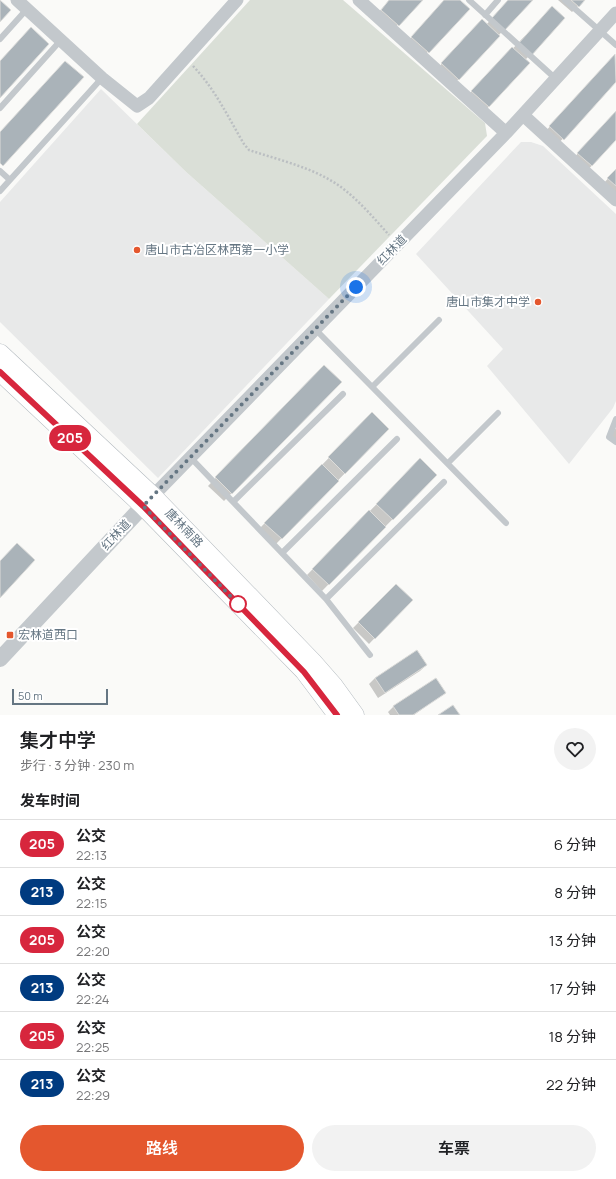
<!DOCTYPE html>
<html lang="zh">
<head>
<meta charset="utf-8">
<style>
	:root { --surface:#fff; --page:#f2f2f2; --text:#202124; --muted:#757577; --line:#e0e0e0; --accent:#e4572e }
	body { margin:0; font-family:Manrope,"Noto Sans SC",sans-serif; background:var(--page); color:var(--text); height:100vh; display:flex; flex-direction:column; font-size:15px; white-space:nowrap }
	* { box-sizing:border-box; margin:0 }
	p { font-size:13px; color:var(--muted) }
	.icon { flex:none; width:22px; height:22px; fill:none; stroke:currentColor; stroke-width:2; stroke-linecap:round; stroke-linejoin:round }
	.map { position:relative; height:715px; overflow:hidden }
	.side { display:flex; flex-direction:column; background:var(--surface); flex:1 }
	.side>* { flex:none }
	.badge { padding:0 8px; border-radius:13px; font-size:14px; line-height:26px }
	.scale { position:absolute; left:12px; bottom:10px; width:96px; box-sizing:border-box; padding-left:4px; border:2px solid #657683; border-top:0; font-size:11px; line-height:14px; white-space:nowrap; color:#657683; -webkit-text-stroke:3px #fff; paint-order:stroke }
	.you { position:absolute; width:20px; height:20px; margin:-10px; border:3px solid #fff; border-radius:50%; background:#1a73e8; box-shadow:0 0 0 6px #1a73e833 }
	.map>.badge { position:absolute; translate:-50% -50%; box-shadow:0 0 0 2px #fff }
	h2 { padding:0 20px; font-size:15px; line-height:36px }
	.round { display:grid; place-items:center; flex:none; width:42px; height:42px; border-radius:21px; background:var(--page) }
	.headline { display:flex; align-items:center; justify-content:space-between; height:68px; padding:0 20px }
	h1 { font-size:19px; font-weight:600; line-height:30px }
	.cta { display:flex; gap:8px; margin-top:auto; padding:8px 20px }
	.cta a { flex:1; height:46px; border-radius:24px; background:var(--accent); color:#fff; font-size:16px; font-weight:600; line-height:46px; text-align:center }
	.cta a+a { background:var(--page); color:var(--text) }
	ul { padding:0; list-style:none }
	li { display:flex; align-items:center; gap:12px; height:48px; padding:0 20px; border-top:1px solid var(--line) }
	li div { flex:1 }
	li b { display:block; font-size:15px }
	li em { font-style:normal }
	li .badge { min-width:44px; font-weight:700; text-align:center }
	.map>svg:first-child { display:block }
	.built { fill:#e8e9e9 }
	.green { fill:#dadfd7 }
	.shadow { fill:#0003 }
	.building { fill:#aab3b9; stroke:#dcdcda }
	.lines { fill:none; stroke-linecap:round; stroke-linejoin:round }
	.secondary-casing { stroke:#b3babf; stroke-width:19 }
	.path { stroke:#bbbfc2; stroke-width:2.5; stroke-dasharray:2 2; stroke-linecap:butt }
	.service { stroke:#c3c8cc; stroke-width:6 }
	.minor { stroke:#c3c8cc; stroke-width:13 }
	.tertiary { stroke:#c3c8cc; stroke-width:16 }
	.secondary { stroke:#fff; stroke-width:18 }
	.line-casing { stroke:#fff; stroke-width:9 }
	.line { stroke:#d7263d; stroke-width:6 }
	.walk { stroke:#657683; stroke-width:4; stroke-dasharray:0 7.2 }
	.poi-dot { fill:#e4572e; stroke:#fff; stroke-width:1.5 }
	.stop-dot { fill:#fff; stroke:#d7263d; stroke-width:2 }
	.labels { text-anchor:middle; stroke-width:4; stroke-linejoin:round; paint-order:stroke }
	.poi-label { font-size:12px; fill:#657683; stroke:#fff; text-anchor:start }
	.street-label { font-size:12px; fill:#657683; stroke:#fff }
</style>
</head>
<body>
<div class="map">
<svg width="616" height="715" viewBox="0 0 616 715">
	<rect width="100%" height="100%" fill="#fafaf8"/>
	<path class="built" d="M101,89L185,171L329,299L158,478L0,322V202Z
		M521,142H531L543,146L616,214V401L613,408L569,464L487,366L503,349L416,254Z"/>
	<path class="green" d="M250,0H343L485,123L487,136L329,299L185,171L137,124Z"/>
	<path class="shadow" d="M390,0H421L392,31L375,16Z
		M445,0H459L468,9L422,58L406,43Z
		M509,0H531L453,85L436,70L476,27L486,25Z
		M558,0H584L572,12Z
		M546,14L530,55L525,60L529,63L483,113L466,97Z
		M615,55L616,81L557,145L544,133Z
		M616,111V139L586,172L572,160Z
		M616,170V196L602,185Z
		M324,366L340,382L224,501L208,486Z
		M372,414L388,429L275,545L259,529Z
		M616,428V445L608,439Z
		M420,460L436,475L322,591L307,575Z
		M396,585L411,600L369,644L353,628Z
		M416,651L426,665L420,671L378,698L369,684L375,678Z
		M444,693L414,715H390L388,712L394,706Z"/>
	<path class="building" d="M0,0L11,10L0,22Z
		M389,0H423L399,26L381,10Z
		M444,0H460L470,9L429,53L411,37Z
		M508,0H533L504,31L491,19Z
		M571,0H585L579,7Z
		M552,6L565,18L531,56L518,44Z
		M482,19L500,36L459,80L441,63Z
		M31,27L49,44L0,98V61Z
		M512,47L530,63L489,107L471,91Z
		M615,54L616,82L564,140L549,126Z
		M65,61L84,77L3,166L0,163V132Z
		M616,111V140L592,166L577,153Z
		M616,169V186L607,178Z
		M324,365L342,382L232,494L215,477Z
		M372,412L389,429L345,474L328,457Z
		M420,458L437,475L393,520L376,504Z
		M322,464L339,481L282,539L264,523Z
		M369,510L386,527L329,585L312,569Z
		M17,543L35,560L0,598V561Z
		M396,584L413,600L375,639L358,622Z
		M417,650L427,665L385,693L375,678Z
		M436,678L446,693L413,715H399L393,706Z
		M453,705L460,715H438Z"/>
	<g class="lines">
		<g class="secondary-casing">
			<path id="secondary" d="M0,353L153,496L313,662L334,686L355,715
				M0,372L143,506L304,671L337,715"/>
		</g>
		<path class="path" d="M193,66C215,89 228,117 244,144L249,150C276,159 306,166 330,180C353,193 372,216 389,235"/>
		<path class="service" d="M469,0L556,79
			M565,0L616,45
			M485,15L498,0
			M0,39L27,9
			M0,108L61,40
			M0,171L10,180
			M0,191L102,78
			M315,329L506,523
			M372,387L439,320
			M616,419L609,437L616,442
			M190,457L326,599L370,655
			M448,463L498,413
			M233,502L343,394
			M282,553L397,439
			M326,599L444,482"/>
		<path class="minor" d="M17,0L102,78L137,106L149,98L237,0
			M359,0L506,133
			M523,115L616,200
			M148,501L506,133L616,13"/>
		<path class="tertiary" d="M0,659L143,506"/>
		<use href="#secondary" class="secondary"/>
	</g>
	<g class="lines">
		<g class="line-casing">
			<path id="line" d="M0,372L143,506L304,672L337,715"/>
		</g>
		<use href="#line" class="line"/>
		<path class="walk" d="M238,604L239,605L143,506L356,287"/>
	</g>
	<g class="poi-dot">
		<circle cx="137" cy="250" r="4"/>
		<circle cx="538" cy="302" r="4"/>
		<rect x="6" y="631" width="8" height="8" rx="2"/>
	</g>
	<circle class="stop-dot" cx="238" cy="604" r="8"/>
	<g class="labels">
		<g class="poi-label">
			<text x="145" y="254">唐山市古冶区林西第一小学</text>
			<text x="530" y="306" text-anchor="end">唐山市集才中学</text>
			<text x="18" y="639">宏林道西口</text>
		</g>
		<g class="street-label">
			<text transform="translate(392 250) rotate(-46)" y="4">红林道</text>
			<text transform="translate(184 528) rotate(46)" y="4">唐林南路</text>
			<text transform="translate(116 535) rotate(-47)" y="4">红林道</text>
		</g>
	</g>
</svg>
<div class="scale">50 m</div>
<div class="you" style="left:356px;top:287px"></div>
<b class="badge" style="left:70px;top:438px;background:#d7263d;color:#fff">205</b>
</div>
<section class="side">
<div class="headline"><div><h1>集才中学</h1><p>步行 · 3 分钟 · 230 m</p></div><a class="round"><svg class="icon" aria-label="heart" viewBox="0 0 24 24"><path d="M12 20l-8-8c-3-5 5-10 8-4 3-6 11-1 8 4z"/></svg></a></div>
<h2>发车时间</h2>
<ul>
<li><span class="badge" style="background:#d7263d;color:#fff">205</span><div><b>公交</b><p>22:13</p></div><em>6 分钟</em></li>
<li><span class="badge" style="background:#003b80;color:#fff">213</span><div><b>公交</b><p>22:15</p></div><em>8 分钟</em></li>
<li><span class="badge" style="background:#d7263d;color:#fff">205</span><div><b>公交</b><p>22:20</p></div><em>13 分钟</em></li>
<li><span class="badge" style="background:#003b80;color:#fff">213</span><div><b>公交</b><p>22:24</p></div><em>17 分钟</em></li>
<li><span class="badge" style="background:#d7263d;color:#fff">205</span><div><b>公交</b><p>22:25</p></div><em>18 分钟</em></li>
<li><span class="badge" style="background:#003b80;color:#fff">213</span><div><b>公交</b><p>22:29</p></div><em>22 分钟</em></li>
</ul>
<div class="cta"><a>路线</a><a>车票</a></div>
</section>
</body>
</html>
